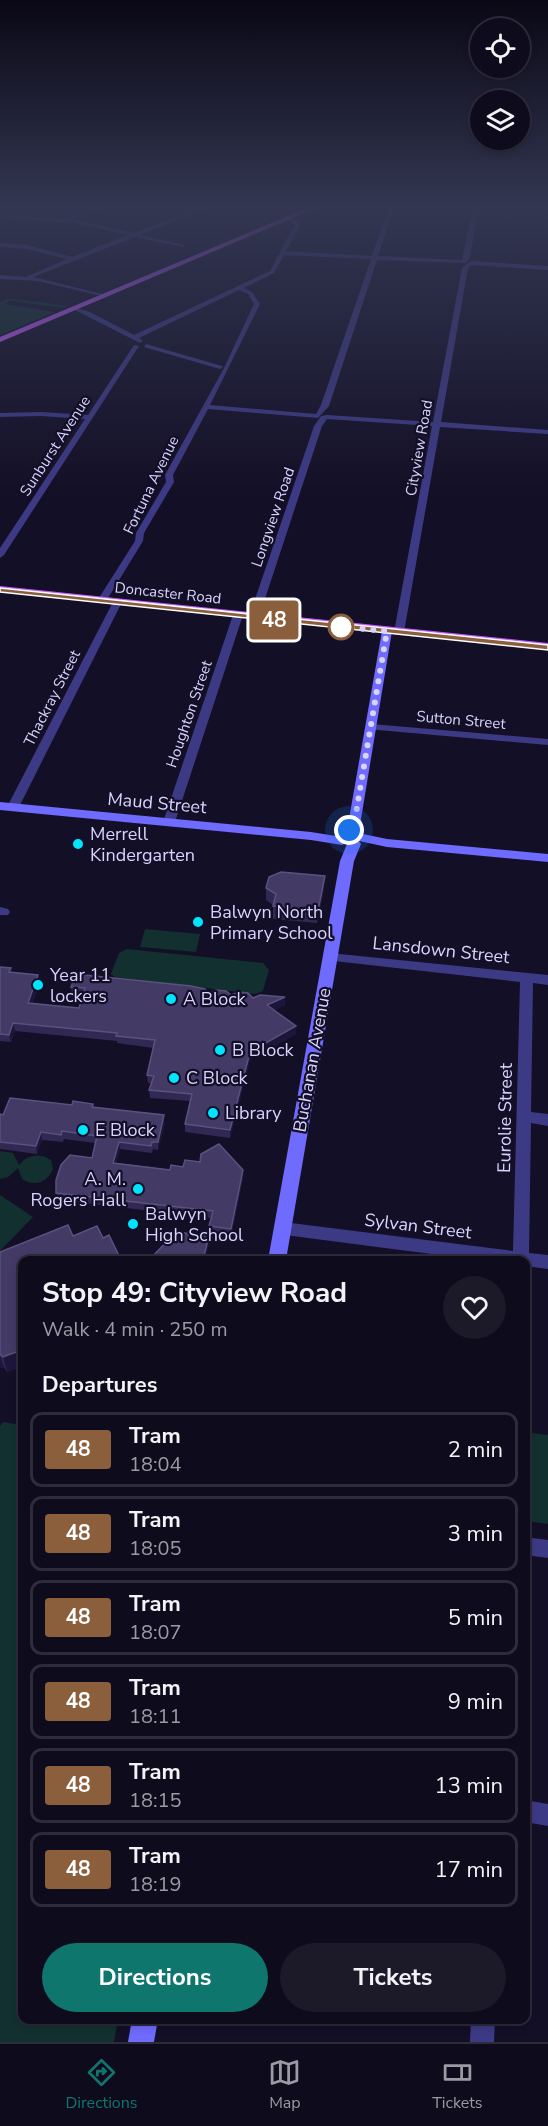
<!DOCTYPE html>
<html lang="en">
<head>
<meta charset="utf-8">
<style>
	:root { --surface:#0e0b1c; --page:#1c1929; --text:#f1f3f6; --muted:#9b9ba3; --line:#2e2b3b; --accent:#0f766e }
	body { margin:0; font-family:"Nunito Sans",sans-serif; background:var(--page); color:var(--text); height:100vh; display:flex; flex-direction:column; font-size:22px; white-space:nowrap }
	* { box-sizing:border-box; margin:0 }
	p { font-size:20px; color:var(--muted) }
	.icon { flex:none; width:33px; height:33px; fill:none; stroke:currentColor; stroke-width:2; stroke-linecap:round; stroke-linejoin:round }
	.map { position:relative; flex:1; overflow:hidden }
	.drawer { position:absolute; left:18px; top:1256px; width:512px; height:768px; display:flex; flex-direction:column; background:var(--surface); border-radius:12px; box-shadow:0 3px 9px #0003,0 0 0 2px var(--line) }
	.drawer>* { flex:none }
	.badge { padding:0 12px; border-radius:4px; font-size:21px; line-height:39px }
	.tools { position:absolute; left:470px; top:18px; display:grid; gap:12px }
	.tools a { display:grid; place-items:center; width:60px; height:60px; border-radius:50%; background:var(--surface); box-shadow:0 3px 9px #0003,0 0 0 2px var(--line); font-size:30px }
	.you { position:absolute; width:30px; height:30px; margin:-15px; border:4px solid #fff; border-radius:50%; background:#1a73e8; box-shadow:0 0 0 9px #1a73e833 }
	.map>.badge { position:absolute; translate:-50% -50%; box-shadow:0 0 0 3px #fff }
	h2 { padding:0 24px; font-size:22px; line-height:54px }
	.round { display:grid; place-items:center; flex:none; width:63px; height:63px; border-radius:32px; background:var(--page) }
	.summary { display:flex; align-items:center; justify-content:space-between; height:102px; padding:0 24px }
	h1 { font-size:28px; font-weight:700; line-height:45px }
	.primary-button { display:flex; gap:12px; margin-top:auto; padding:12px 24px }
	.primary-button a { flex:1; height:69px; border-radius:36px; background:var(--accent); color:#fff; font-size:24px; font-weight:700; line-height:69px; text-align:center }
	.primary-button a+a { background:var(--page); color:var(--text) }
	ul { padding:0; list-style:none }
	li { display:flex; align-items:center; gap:18px; height:75px; margin:0 12px 9px; padding:0 12px; border:3px solid var(--line); border-radius:12px }
	li div { flex:1 }
	li b { display:block; font-size:22px }
	li em { font-style:normal }
	li .badge { min-width:66px; font-weight:700; text-align:center }
	.tabs { display:flex; justify-content:space-around; align-items:center; height:84px; border-top:2px solid var(--line); background:var(--surface); font-size:16px; color:var(--muted) }
	.tabs a { display:grid; justify-items:center; gap:3px }
	.tabs .current { color:var(--accent) }
	.map>svg:first-child { display:block }
	.green { fill:#12302f }
	.lines { fill:none; stroke-linecap:round; stroke-linejoin:round }
	.street { fill:#3d3a85; fill-rule:evenodd }
	.secondary { fill:#6f6bff; fill-rule:evenodd }
	.primary { fill:#c25bff; fill-rule:evenodd }
	.tram { stroke:#00e5ff; stroke-width:1.5 }
	.wall { fill:#312854 }
	.shaded-wall { fill:#1d163a }
	.building { fill:#433a66; stroke:#5a527e; stroke-width:1.5 }
	.line { fill:#8b5e3c; stroke:#fff; stroke-width:1.5 }
	.walk { stroke:#d9d4ff; stroke-width:6; stroke-dasharray:0 10.8 }
	.stop-dot { fill:#fff; stroke:#8b5e3c; stroke-width:3 }
	.poi-dot { fill:#00e5ff; stroke:#130f26; stroke-width:2 }
	.labels { text-anchor:middle; stroke-width:4.5; stroke-linejoin:round; paint-order:stroke }
	.far-street-label { font-size:15px; fill:#d9d4ff; stroke:#130f26 }
	.street-label { font-size:18px; fill:#d9d4ff; stroke:#130f26 }
	.poi-label { font-size:18px; fill:#d9d4ff; stroke:#130f26; text-anchor:start }
</style>
</head>
<body>
<div class="map">
<svg width="548" height="2042" viewBox="0 0 548 2042">
	<rect width="100%" height="100%" fill="#130f26"/>
	<path class="green" d="M9,298L69,306L63,308L11,301L4,304L55,312L0,335V302Z
		M145,929L200,934L196,952L140,947Z
		M127,949L263,963L269,970L263,991L255,994L115,977L111,974L119,953Z
		M0,1151L13,1153L19,1165C27,1155 39,1152 51,1160L53,1169C47,1183 34,1187 22,1179L18,1168L8,1177L0,1179Z
		M0,1195L33,1217L0,1251Z
		M3,1422L22,1425V2019H118L114,2042H0V1426Z
		M525,1432L548,1435V1524L525,1521Z"/>
	<g class="lines">
		<path class="street" d="M97,206H106L72,219L134,233L204,206H212L140,235L184,245V247L135,237L33,277L106,295V297L38,281L0,279V275L26,277L67,259L27,249L0,247V243L27,245L72,257L128,235L74,223L0,218V214L65,219Z
			M389,206H395L378,256L462,260L473,206H479L470,257L466,263L377,260L329,406L318,418L208,409L173,475L174,482L144,533L143,541L105,603H99L97,601L135,541L136,533L166,482L165,475L224,368L254,304L248,294L239,290L139,338L143,341L140,343L73,309V307L90,312L134,335L270,271L295,224L287,219V217L301,223L286,251L372,256ZM284,255L371,259L321,405L316,414L210,405L260,304L252,292L244,288L274,273Z
			M471,261L548,266V270L471,265L468,268L441,422L548,430V434L440,427L404,632L399,635L394,632L432,426L327,419L322,426L259,617L251,619L249,617L314,426L321,416L327,415L433,422L462,268Z
			M146,344L222,366L223,367L220,369L144,347Z
			M134,345L139,346L4,555L0,558V548L85,419L41,416L0,417V413L41,412L88,415Z
			M114,600L122,602L19,807L17,809H9L7,807Z
			M238,612L243,615L175,822L173,825H165L163,822L233,615Z
			M371,724L548,739V745L367,729L366,727Z
			M0,907L8,909L10,912L8,915H0Z
			M330,953L548,975V985L533,983L531,1112L548,1114V1126L531,1123L529,1253L548,1255V1269L525,1266V1260H478L277,1234L275,1229L277,1224L283,1222L513,1251L520,982L325,960L324,957Z
			M525,1537L548,1540V1558L525,1555Z
			M525,1800L548,1804V1826L525,1822Z
			M471,2019H495L494,2042H470Z"/>
		<path class="secondary" d="M387,628L392,631L361,819L363,834L387,839L548,854V862L387,847L359,841L361,844L354,861L286,1260H268L340,861L347,844L354,840L351,836L349,819L382,631Z
			M0,802L311,832L342,837L349,841L342,845L311,840L0,810Z
			M132,2019H158L154,2042H128Z"/>
		<path class="primary" d="M312,206H321L0,342V337Z
			M0,586L548,643V649L0,592Z"/>
		<path class="tram" d="M0,590L548,648"/>
	</g>
	<path class="wall" d="M266,888L324,889L317,923L273,919V905L266,900Z
		M0,967L12,972L38,975L40,983L32,1003L79,1008L83,996L72,994L71,987L231,995L253,998L285,1005L274,1010L296,1026V1034L250,1060L230,1138L185,1132V1124L190,1101L150,1098L149,1090L151,1083H148L147,1075L153,1048L117,1043V1041L15,1031L11,1042L0,1041Z
		M93,1104L94,1107L165,1123L158,1150L153,1149L152,1153L120,1149L116,1163L243,1178L231,1236L210,1233L209,1226L211,1218L58,1200L56,1193L92,1158L95,1143L64,1139L63,1142L42,1140L37,1154L0,1149V1114L3,1115L72,1105Z
		M73,1236L103,1238L121,1260H22V1366L7,1372L4,1367L0,1368V1252Z"/>
	<path class="shaded-wall" d="M325,876L324,889L317,923L318,911Z
		M38,975L40,983L30,1011L28,1003Z
		M285,997V1005L267,1013V1005Z
		M13,1023L15,1031L11,1042L9,1035Z
		M296,1026V1034L250,1060L230,1138V1130L250,1052Z
		M164,1115L165,1123L158,1150V1142Z
		M41,1132L42,1140L37,1154L36,1146Z
		M119,1142L120,1149L114,1170L113,1163Z
		M243,1170V1178L231,1236V1229Z
		M209,1236V1244L206,1260H203Z
		M22,1350V1366L7,1372L3,1357Z
		M0,1355L4,1367L0,1368Z"/>
	<path class="building" d="M281,872L325,876L318,911L273,906L276,894L266,888L269,877Z
		M0,967L11,968L9,972L38,975L28,1003L79,1008L85,988L71,987L76,974L191,986L205,989L209,993L216,990L226,991L231,995L239,992L248,993L253,998L260,995L285,997L267,1005L296,1026L250,1052L230,1130L185,1124L192,1094L149,1090L154,1076L147,1075L155,1040L116,1036L117,1033L13,1023L9,1035L0,1034Z
		M10,1098L72,1105L73,1101L93,1104L92,1107L164,1115L158,1142H152L151,1146L119,1142L113,1163L170,1170L171,1165L183,1167L185,1160L200,1162L201,1154L219,1144L243,1170L231,1229L209,1226L213,1211L56,1193V1180L61,1165L70,1155L92,1158L97,1136L62,1131L61,1135L41,1132L36,1146L0,1142V1114L3,1115Z
		M68,1225L73,1236L97,1226L103,1238L109,1235L121,1260H22V1350L3,1357L0,1354V1252Z
		M176,1232L209,1236L203,1260H149Z"/>
	<linearGradient id="sky" x2="0" y2="1"><stop stop-color="#0a0815"/><stop offset="0.42" stop-color="#333752"/><stop offset="1" stop-color="#333752" stop-opacity="0"/></linearGradient>
	<rect width="548" height="492" fill="url(#sky)"/>
	<path class="line" d="M0,588L548,645V650L0,592Z"/>
	<g class="lines">
		<path class="walk" d="M341,627L387,631L355,819L349,830"/>
	</g>
	<circle class="stop-dot" cx="341" cy="627" r="12"/>
	<g class="poi-dot">
		<circle cx="78" cy="844" r="6"/>
		<circle cx="198" cy="922" r="6"/>
		<circle cx="38" cy="985" r="6"/>
		<circle cx="171" cy="999" r="6"/>
		<circle cx="220" cy="1050" r="6"/>
		<circle cx="174" cy="1078" r="6"/>
		<circle cx="213" cy="1113" r="6"/>
		<circle cx="83" cy="1130" r="6"/>
		<circle cx="138" cy="1189" r="6"/>
		<circle cx="133" cy="1224" r="6"/>
	</g>
	<g class="labels">
		<g class="far-street-label">
			<text transform="translate(55 446) rotate(-57)" y="5">Sunburst Avenue</text>
			<text transform="translate(419 448) rotate(-80)" y="5">Cityview Road</text>
			<text transform="translate(151 485) rotate(-64)" y="5">Fortuna Avenue</text>
			<text transform="translate(273 517) rotate(-71)" y="5">Longview Road</text>
			<text transform="translate(168 593) rotate(6)" y="5">Doncaster Road</text>
			<text transform="translate(52 698) rotate(-63)" y="5">Thackray Street</text>
			<text transform="translate(189 714) rotate(-71)" y="5">Houghton Street</text>
			<text transform="translate(461 720) rotate(5)" y="5">Sutton Street</text>
		</g>
		<g class="street-label">
			<text transform="translate(157 803) rotate(5)" y="6">Maud Street</text>
			<text transform="translate(441 950) rotate(6)" y="6">Lansdown Street</text>
			<text transform="translate(312 1060) rotate(-80)" y="6">Buchanan Avenue</text>
			<text transform="translate(505 1118) rotate(-89)" y="6">Eurolie Street</text>
			<text transform="translate(418 1226) rotate(7)" y="6">Sylvan Street</text>
		</g>
		<g class="poi-label">
			<text x="90" y="840">Merrell<tspan x="90" dy="21">Kindergarten</tspan></text>
			<text x="210" y="918">Balwyn North<tspan x="210" dy="21">Primary School</tspan></text>
			<text x="50" y="981">Year 11<tspan x="50" dy="21">lockers</tspan></text>
			<text x="183" y="1005">A Block</text>
			<text x="232" y="1056">B Block</text>
			<text x="186" y="1084">C Block</text>
			<text x="225" y="1119">Library</text>
			<text x="95" y="1136">E Block</text>
			<text x="126" y="1185" text-anchor="end">A. M.<tspan x="126" dy="21">Rogers Hall</tspan></text>
			<text x="145" y="1220">Balwyn<tspan x="145" dy="21">High School</tspan></text>
		</g>
	</g>
</svg>
<div class="tools">
<a><svg class="icon" aria-label="locate" viewBox="0 0 24 24"><circle cx="12" cy="12" r="6"/><path d="M12 2v4M12 18v4M2 12h4M18 12h4"/></svg></a>
<a><svg class="icon" aria-label="layers" viewBox="0 0 24 24"><path d="M12 4l9 5-9 5-9-5zM3 14l9 5 9-5"/></svg></a>
</div>
<div class="you" style="left:349px;top:830px"></div>
<b class="badge" style="left:274px;top:620px;background:#8b5e3c;color:#fff">48</b>
<section class="drawer">
<div class="summary"><div><h1>Stop 49: Cityview Road</h1><p>Walk · 4 min · 250 m</p></div><a class="round"><svg class="icon" aria-label="heart" viewBox="0 0 24 24"><path d="M12 20l-8-8c-3-5 5-10 8-4 3-6 11-1 8 4z"/></svg></a></div>
<h2>Departures</h2>
<ul>
<li><span class="badge" style="background:#8b5e3c;color:#fff">48</span><div><b>Tram</b><p>18:04</p></div><em>2 min</em></li>
<li><span class="badge" style="background:#8b5e3c;color:#fff">48</span><div><b>Tram</b><p>18:05</p></div><em>3 min</em></li>
<li><span class="badge" style="background:#8b5e3c;color:#fff">48</span><div><b>Tram</b><p>18:07</p></div><em>5 min</em></li>
<li><span class="badge" style="background:#8b5e3c;color:#fff">48</span><div><b>Tram</b><p>18:11</p></div><em>9 min</em></li>
<li><span class="badge" style="background:#8b5e3c;color:#fff">48</span><div><b>Tram</b><p>18:15</p></div><em>13 min</em></li>
<li><span class="badge" style="background:#8b5e3c;color:#fff">48</span><div><b>Tram</b><p>18:19</p></div><em>17 min</em></li>
</ul>
<div class="primary-button"><a>Directions</a><a>Tickets</a></div>
</section>
</div>
<nav class="tabs">
<a class="current"><svg class="icon" aria-label="directions" viewBox="0 0 24 24"><path d="M12 3l9 9-9 9-9-9zM9 14v-3h6M13 9l2 2-2 2"/></svg>Directions</a>
<a><svg class="icon" aria-label="map" viewBox="0 0 24 24"><path d="M3 6l6-2 6 2 6-2v14l-6 2-6-2-6 2zM9 4v14M15 6v14"/></svg>Map</a>
<a><svg class="icon" aria-label="tickets" viewBox="0 0 24 24"><path d="M3 7h18v10H3zM15 7v10"/></svg>Tickets</a>
</nav>
</body>
</html>
